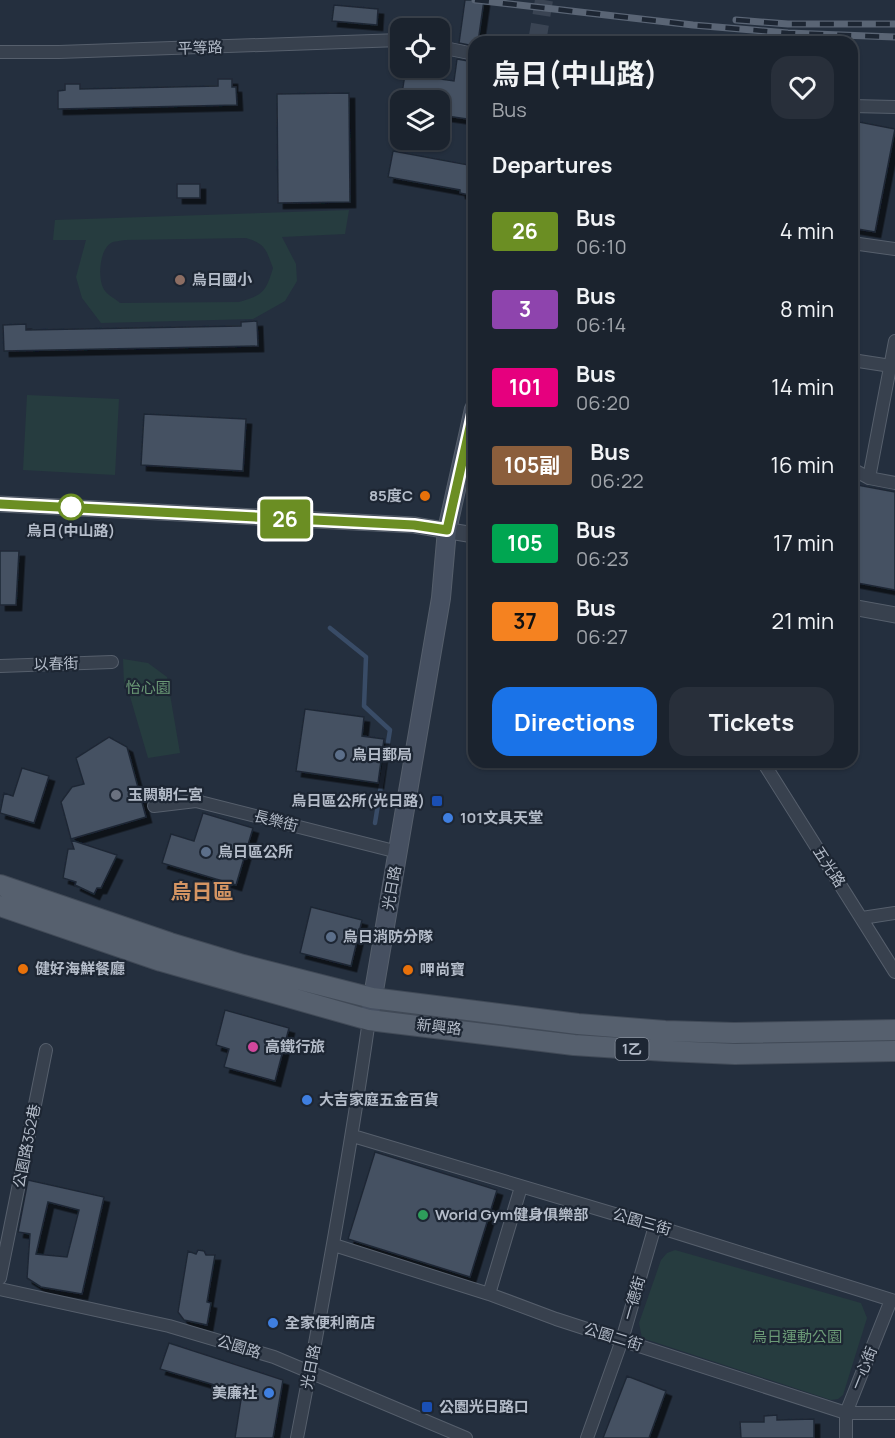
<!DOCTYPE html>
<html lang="en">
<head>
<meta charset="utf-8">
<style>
	:root { --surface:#1b232e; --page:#282f3a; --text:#f1f3f6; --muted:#a0a4aa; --line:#39404a; --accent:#1a73e8 }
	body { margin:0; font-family:Manrope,"Noto Sans TC",sans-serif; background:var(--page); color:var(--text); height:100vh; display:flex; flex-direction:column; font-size:22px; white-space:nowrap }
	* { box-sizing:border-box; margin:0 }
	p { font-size:20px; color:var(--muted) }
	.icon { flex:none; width:33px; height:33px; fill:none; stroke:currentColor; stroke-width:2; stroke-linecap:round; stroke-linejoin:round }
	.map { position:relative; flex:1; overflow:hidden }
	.side { position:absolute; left:468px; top:36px; width:390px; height:732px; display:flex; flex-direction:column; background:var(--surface); border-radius:18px; box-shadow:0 2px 4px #0004,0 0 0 2px var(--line) }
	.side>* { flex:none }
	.badge { padding:0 12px; border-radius:4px; font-size:21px; line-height:39px }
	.buttons { position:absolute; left:390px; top:18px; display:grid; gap:12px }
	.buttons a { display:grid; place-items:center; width:60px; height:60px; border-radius:12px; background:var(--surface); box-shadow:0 2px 4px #0004,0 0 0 2px var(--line); font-size:30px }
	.map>.badge { position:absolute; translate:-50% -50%; box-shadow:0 0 0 3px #fff }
	h2 { padding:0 24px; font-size:22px; line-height:54px }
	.round { display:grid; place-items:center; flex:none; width:63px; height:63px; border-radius:18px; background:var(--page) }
	.headline { display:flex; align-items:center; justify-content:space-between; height:102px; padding:0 24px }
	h1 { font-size:28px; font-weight:700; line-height:45px }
	.primary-button { display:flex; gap:12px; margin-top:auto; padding:12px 24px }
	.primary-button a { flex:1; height:69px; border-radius:18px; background:var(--accent); color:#fff; font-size:24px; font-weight:700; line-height:69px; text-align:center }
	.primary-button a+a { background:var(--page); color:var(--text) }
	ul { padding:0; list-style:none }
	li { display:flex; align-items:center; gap:18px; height:78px; padding:0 24px }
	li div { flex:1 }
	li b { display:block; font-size:22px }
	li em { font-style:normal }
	li .badge { min-width:66px; font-weight:700; text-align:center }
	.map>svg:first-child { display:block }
	.green { fill:#263c3f; fill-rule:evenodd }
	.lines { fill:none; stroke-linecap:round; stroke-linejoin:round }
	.stream { stroke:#394c67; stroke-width:4.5 }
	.building { fill:#455162; stroke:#1f2835; stroke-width:1.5; fill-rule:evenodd; filter:url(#shadow) }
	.secondary-tunnel { stroke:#3a4453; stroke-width:18; stroke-dasharray:18 9; stroke-linecap:butt }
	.minor-casing { stroke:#565f6c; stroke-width:14 }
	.tertiary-casing { stroke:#565f6c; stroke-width:17 }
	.secondary-casing { stroke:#565f6c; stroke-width:20 }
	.primary-casing { stroke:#414a57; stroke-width:22 }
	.minor { stroke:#38414e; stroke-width:12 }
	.tertiary { stroke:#38414e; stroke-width:15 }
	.secondary { stroke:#465061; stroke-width:18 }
	.primary { stroke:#56606e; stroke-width:20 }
	.rail-casing { stroke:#5a6575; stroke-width:7 }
	.rail { stroke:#1d2633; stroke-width:4.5; stroke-dasharray:14; stroke-linecap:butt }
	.line-casing { stroke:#fff; stroke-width:14 }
	.line { stroke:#6b8e23; stroke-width:9 }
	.education-dot { fill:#8d6e63; stroke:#1d2633; stroke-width:2 }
	.food-dot { fill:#e8710a; stroke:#1d2633; stroke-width:2 }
	.stop-dot { fill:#fff; stroke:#6b8e23; stroke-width:3 }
	.service-dot { fill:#5c6f8a; stroke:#1d2633; stroke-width:2 }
	.worship-dot { fill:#6b7280; stroke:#1d2633; stroke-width:2 }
	.transit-dot { fill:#1a4fb4; stroke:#1d2633; stroke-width:2 }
	.shop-dot { fill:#3f7fe0; stroke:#1d2633; stroke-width:2 }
	.hotel-dot { fill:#d1479c; stroke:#1d2633; stroke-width:2 }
	.leisure-dot { fill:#2e9e5b; stroke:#1d2633; stroke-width:2 }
	.labels { text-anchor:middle; stroke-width:4.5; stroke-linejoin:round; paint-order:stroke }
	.shield { fill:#1d2633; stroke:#878f9c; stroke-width:1.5 }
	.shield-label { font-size:14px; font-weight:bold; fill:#b4bcc9 }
	.street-label { font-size:15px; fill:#b4bcc9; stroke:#1d2633 }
	.poi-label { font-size:15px; font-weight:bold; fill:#b4bcc9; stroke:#1d2633; text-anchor:start }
	.stop-label { font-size:15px; font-weight:bold; fill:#b4bcc9; stroke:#1d2633 }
	.park-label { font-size:15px; fill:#6b9a76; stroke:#1d2633 }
	.district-label { font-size:21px; font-weight:bold; fill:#d59563; stroke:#1d2633 }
</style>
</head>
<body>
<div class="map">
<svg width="895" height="1438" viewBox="0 0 895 1438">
	<defs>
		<filter id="shadow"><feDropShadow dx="5.5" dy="5.5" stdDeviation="0" flood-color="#0009"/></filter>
	</defs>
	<rect width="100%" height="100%" fill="#242f3e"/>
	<path class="green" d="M349,210L345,234L282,237L296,264L297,281L285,301L253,319L101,323L82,298L76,277L86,240H53L55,220ZM246,238C266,244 266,250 273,268C266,292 263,295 239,302L120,303C116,299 109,296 105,291C97,281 99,250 111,243C114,241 121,241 125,240Z
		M27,395L119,399L115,475L23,470Z
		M123,659L148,663L167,677L180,753L148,758L129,693L124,684Z
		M675,1250L861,1303L867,1318L843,1395L838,1399L831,1400L642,1338L639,1323L661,1260L667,1253Z"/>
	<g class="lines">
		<path class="stream" d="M330,628L366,657L364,706L390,730L375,823"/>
	</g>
	<path class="building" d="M465,0H484L478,42H474V46L459,43Z
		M334,5L378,9L377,25L332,21Z
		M457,59L474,62L472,84H474V120L440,115V100H401L405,74L454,81Z
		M218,79H232V87H236L237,105L58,109V91L65,90V84H80V89L218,86Z
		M349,93L350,202L278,203L277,94Z
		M854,121L895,129L875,232L852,228V172L857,149L852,148Z
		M393,151L474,166V196L460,193V190L388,177Z
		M177,184H200V198H177Z
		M257,321L258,346L4,351L3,325L26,324V330L241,326V322Z
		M144,414L246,419L243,471L141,465Z
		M852,484L895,492V590L852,582Z
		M0,551H19L16,605H0Z
		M305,709L364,717L362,736L384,739L378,783L296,771Z
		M109,737L127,747L146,817L71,839L61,802L72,787L84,784L76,758Z
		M22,768L49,776L34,823L0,813L4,793L13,796Z
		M203,813L253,828L236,885L162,863L171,834L194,841Z
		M71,840L117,855L101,888H97L94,894L75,885L76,882L63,878L68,849H74Z
		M311,907L362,920L351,966L300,953Z
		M225,1010L289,1028L275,1081L224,1067L229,1049L216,1045Z
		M375,1152L497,1190L470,1277L348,1239Z
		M28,1180L104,1197L82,1294L41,1287L27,1278L30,1234L18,1232ZM48,1202L79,1210L67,1257L36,1254Z
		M198,1250L204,1251L206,1255H215L207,1302L211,1303L207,1325L184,1320L178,1312L188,1251L196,1254Z
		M169,1343L283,1380L273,1438H235L242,1393L160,1369Z
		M627,1376L666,1391L649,1438H603Z
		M777,1415V1420L814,1419V1438H741L740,1422H764V1416Z"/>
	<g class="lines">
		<path class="secondary-tunnel" d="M537,42L544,0"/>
		<g class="minor-casing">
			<path id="minor" d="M440,47L474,54
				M0,52H59L400,40
				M852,106L895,107
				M852,243L895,249
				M852,360L891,366
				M852,469L869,478L895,483
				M869,478L895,341
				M0,666L112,662
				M763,762L895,972
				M154,806L196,801L398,852
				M862,918L895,913
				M353,1136L655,1226L895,1301
				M334,1245L489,1294L556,1319L846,1413H895
				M0,1278L46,1050
				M0,1289L169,1326L274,1357L466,1438
				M489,1294L521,1187
				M297,1438C324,1299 349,1160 369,1020
				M587,1438L622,1340L655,1226
				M846,1438V1413L891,1300"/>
		</g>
		<g class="tertiary-casing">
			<path id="tertiary" d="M0,504L414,525L474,535
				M852,607L895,615"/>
		</g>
		<g class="secondary-casing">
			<path id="secondary" d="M369,1020L441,598L447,530L474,409"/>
		</g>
		<g class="primary-casing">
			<path id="primary" d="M0,885L170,943L243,965L372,998L578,1024L665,1031L734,1033L895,1030
				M0,906L161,961L369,1020L574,1045L666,1051L735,1054L895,1051"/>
		</g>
		<use href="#minor" class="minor"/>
		<use href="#tertiary" class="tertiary"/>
		<use href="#secondary" class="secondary"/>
		<use href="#primary" class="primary"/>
		<g class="rail-casing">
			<path id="rail" d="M475,0L693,25L788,33L895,37
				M736,20L788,24H895"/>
		</g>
		<use href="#rail" class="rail"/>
	</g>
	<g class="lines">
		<g class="line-casing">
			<path id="line" d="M0,504L414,525L447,530L474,409"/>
		</g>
		<use href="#line" class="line"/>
	</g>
	<circle class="education-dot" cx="180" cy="280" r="6"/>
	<g class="food-dot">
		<circle cx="425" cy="496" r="6"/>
		<circle cx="23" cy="969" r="6"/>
		<circle cx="408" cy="970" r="6"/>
	</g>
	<circle class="stop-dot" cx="71" cy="507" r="12"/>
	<g class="service-dot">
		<circle cx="340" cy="755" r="6"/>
		<circle cx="206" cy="852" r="6"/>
		<circle cx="331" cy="937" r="6"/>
	</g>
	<circle class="worship-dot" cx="116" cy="795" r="6"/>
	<g class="transit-dot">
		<rect x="431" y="795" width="12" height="12" rx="3"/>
		<rect x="421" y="1401" width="12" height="12" rx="3"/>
	</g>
	<g class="shop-dot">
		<circle cx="448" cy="818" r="6"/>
		<circle cx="307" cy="1100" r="6"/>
		<circle cx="273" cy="1323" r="6"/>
		<circle cx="269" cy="1393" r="6"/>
	</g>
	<circle class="hotel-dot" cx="253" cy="1047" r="6"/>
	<circle class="leisure-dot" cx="423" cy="1215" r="6"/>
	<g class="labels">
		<rect class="shield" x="615.5" y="1038" width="33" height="22" rx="4.5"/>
		<g class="shield-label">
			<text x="632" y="1054">1乙</text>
		</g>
		<g class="street-label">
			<text transform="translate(200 48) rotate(-2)" y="5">平等路</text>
			<text transform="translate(56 664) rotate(-2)" y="5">以春街</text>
			<text transform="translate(276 821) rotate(14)" y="5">長樂街</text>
			<text transform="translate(829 867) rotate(57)" y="5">五光路</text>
			<text transform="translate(392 888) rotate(-80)" y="5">光日路</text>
			<text transform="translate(439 1027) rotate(6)" y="5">新興路</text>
			<text transform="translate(27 1146) rotate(-79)" y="5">公園路352巷</text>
			<text transform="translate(642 1222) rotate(16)" y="5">公園三街</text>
			<text transform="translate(634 1298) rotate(-74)" y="5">一德街</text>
			<text transform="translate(613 1337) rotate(17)" y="5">公園二街</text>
			<text transform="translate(239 1347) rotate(17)" y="5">公園路</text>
			<text transform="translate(311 1367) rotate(-79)" y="5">光日路</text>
			<text transform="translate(864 1368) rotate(-68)" y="5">一心街</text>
		</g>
		<g class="poi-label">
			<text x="192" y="285">烏日國小</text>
			<text x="413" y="501" text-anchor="end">85度C</text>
			<text x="352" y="760">烏日郵局</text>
			<text x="128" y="800">玉闕朝仁宮</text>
			<text x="425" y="806" text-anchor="end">烏日區公所(光日路)</text>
			<text x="460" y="823">101文具天堂</text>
			<text x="218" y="857">烏日區公所</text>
			<text x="343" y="942">烏日消防分隊</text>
			<text x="35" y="974">健好海鮮餐廳</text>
			<text x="420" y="975">呷尚寶</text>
			<text x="265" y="1052">高鐵行旅</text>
			<text x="319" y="1105">大吉家庭五金百貨</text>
			<text x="435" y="1220">World Gym健身俱樂部</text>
			<text x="285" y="1328">全家便利商店</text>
			<text x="257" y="1398" text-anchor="end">美廉社</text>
			<text x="439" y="1412">公園光日路口</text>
		</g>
		<g class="stop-label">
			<text x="71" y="536">烏日(中山路)</text>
		</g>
		<g class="park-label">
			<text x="148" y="693">怡心園</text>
			<text x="797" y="1342">烏日運動公園</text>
		</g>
		<g class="district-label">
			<text x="202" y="899">烏日區</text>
		</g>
	</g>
</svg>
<div class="buttons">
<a><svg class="icon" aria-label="locate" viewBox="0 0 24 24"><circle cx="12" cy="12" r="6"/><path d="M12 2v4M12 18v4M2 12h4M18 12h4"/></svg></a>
<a><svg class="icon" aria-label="layers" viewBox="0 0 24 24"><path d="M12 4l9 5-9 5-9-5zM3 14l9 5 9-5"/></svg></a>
</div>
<b class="badge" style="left:285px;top:519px;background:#6b8e23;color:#fff">26</b>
<section class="side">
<div class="headline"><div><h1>烏日(中山路)</h1><p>Bus</p></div><a class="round"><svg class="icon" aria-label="heart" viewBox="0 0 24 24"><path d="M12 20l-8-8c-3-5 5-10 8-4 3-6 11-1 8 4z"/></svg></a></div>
<h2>Departures</h2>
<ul>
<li><span class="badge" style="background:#6b8e23;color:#fff">26</span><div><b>Bus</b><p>06:10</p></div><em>4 min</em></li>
<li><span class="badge" style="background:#8e44ad;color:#fff">3</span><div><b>Bus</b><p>06:14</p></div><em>8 min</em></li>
<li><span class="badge" style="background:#e6007e;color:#fff">101</span><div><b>Bus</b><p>06:20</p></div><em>14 min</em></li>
<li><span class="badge" style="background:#8b5e3c;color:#fff">105副</span><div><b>Bus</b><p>06:22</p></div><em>16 min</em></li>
<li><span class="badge" style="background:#00a651;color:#fff">105</span><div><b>Bus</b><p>06:23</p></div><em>17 min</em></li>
<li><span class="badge" style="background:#f58220;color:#111">37</span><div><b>Bus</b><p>06:27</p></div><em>21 min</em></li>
</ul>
<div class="primary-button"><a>Directions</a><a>Tickets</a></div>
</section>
</div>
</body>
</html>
